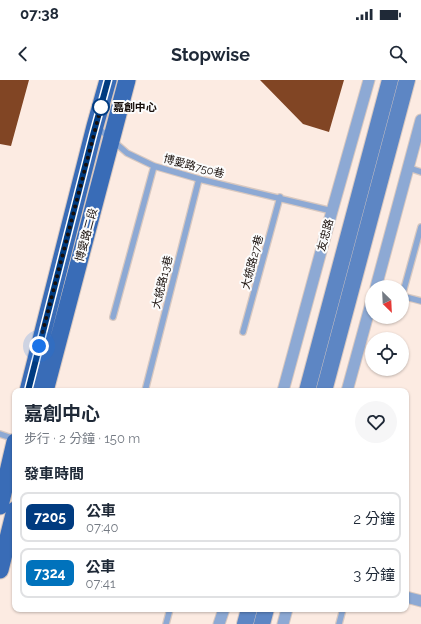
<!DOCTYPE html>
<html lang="zh-TW">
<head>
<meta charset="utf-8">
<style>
	:root { --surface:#fff; --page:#f6f6f7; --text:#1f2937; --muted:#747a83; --line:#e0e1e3 }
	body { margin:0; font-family:Raleway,"Noto Sans TC",sans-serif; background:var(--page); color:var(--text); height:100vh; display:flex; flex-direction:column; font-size:15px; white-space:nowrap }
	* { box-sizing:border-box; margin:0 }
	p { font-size:13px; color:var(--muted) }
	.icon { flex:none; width:22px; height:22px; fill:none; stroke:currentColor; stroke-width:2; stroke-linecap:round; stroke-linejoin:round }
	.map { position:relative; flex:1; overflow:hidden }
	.side { position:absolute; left:12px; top:308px; width:397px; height:224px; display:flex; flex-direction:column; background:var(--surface); border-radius:8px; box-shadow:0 1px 3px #0004 }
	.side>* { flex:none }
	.badge { padding:0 8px; border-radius:6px; font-size:14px; line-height:26px }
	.needle { width:26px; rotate:156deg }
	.tools { position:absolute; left:365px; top:200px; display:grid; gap:8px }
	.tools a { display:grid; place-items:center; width:44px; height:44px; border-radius:50%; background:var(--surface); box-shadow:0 1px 3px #0004; font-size:20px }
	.you { position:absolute; width:20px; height:20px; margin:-10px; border:3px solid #fff; border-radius:50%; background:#1a73e8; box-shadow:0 0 0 6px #1a73e833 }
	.map>.badge { position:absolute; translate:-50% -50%; box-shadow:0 0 0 2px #fff }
	h2 { padding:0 12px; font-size:15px; line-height:36px }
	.round { display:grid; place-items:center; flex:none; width:42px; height:42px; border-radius:21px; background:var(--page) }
	.overview { display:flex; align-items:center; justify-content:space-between; height:68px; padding:0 12px }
	h1 { font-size:19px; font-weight:700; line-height:30px }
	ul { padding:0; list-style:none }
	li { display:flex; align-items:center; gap:12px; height:50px; margin:0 8px 6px; padding:0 4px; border:2px solid var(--line); border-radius:8px }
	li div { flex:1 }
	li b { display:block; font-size:15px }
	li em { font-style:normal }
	li .badge { min-width:44px; font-weight:700; text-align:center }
	.status { display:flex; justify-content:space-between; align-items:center; height:28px; padding:0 20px; background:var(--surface); direction:ltr }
	.status svg { height:11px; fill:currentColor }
	header { display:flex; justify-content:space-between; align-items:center; height:52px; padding:0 12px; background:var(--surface); font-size:18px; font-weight:700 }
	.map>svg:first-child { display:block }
	.building { fill:#814524 }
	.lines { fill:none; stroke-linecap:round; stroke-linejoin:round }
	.lane-casing { stroke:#d8c8c0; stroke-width:8 }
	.street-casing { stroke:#d8c8c0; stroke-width:13 }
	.secondary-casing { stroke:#d8c8c0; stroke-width:18 }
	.primary-casing { stroke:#d8c8c0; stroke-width:19 }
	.lane { stroke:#8da9d4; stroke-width:5.5 }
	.street { stroke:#8da9d4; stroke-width:11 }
	.secondary { stroke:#5d86c4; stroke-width:16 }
	.primary { stroke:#396cb7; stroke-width:17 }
	.line-casing { stroke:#fff; stroke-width:9 }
	.line { stroke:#003b80; stroke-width:6 }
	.walk { stroke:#180f0b; stroke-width:4; stroke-dasharray:0 7.2 }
	.stop-dot { fill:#fff; stroke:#003b80; stroke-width:2 }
	.labels { text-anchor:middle; stroke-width:4; stroke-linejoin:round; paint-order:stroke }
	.stop-label { font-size:11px; font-weight:bold; fill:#180f0b; stroke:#fcfcfc; text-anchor:start }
	.street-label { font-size:11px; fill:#180f0b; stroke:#fcfcfc }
</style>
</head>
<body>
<div class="status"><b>07:38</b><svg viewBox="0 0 49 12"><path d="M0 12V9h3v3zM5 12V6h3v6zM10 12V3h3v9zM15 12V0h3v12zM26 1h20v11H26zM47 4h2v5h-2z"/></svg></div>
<header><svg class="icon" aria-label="back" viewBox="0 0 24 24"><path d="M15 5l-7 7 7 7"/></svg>Stopwise<svg class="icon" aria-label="search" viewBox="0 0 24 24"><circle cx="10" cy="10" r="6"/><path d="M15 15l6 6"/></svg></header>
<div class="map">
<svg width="421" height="544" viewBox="0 0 421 544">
	<rect width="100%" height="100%" fill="#fcebe2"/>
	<path class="building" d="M0,0H29L11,66L0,64Z
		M260,0H344L329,52L303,44Z"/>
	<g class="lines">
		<g class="lane-casing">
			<path id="lane" d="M97,47L127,73L154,86L199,99L332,131
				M409,88L421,92
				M421,147L402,216L421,221
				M113,237L154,86
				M243,252L280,117
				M145,311L199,99
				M0,354L15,359
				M166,544L170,529
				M339,544L343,529"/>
		</g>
		<g class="street-casing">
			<path id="street" d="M376,207L421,40
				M283,311L332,131L369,0
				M347,311L372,220
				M406,517L421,521
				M219,544L224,529
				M283,544L287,529"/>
		</g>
		<g class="secondary-casing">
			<path id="secondary" d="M307,311L390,0
				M324,311L407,0
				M245,544L249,529
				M262,544L266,529"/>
		</g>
		<g class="primary-casing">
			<path id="primary" d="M28,311L95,46L108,0
				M45,311L127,0
				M0,426L15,362
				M0,490L15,430"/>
		</g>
		<use href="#lane" class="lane"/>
		<use href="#street" class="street"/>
		<use href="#secondary" class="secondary"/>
		<use href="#primary" class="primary"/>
	</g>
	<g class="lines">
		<g class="line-casing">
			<path id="line" d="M28,311L93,55L108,0"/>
		</g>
		<use href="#line" class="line"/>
		<path class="walk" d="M39,266L101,27"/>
	</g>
	<circle class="stop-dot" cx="101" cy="27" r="8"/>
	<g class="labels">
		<g class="stop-label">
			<text x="113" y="31">嘉創中心</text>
		</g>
		<g class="street-label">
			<text transform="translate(194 86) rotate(15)" y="4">博愛路750巷</text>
			<text transform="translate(86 155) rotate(-75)" y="4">博愛路二段</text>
			<text transform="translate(325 155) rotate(-75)" y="4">友忠路</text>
			<text transform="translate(252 182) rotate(-75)" y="4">大統路27巷</text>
			<text transform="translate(162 202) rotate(-76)" y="4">大統路13巷</text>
		</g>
	</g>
</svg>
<div class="tools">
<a><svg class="needle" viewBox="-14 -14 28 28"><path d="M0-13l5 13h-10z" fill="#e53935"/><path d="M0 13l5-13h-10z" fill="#747a83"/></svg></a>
<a><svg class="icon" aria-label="locate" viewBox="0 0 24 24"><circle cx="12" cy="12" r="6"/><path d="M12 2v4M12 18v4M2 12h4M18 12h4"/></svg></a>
</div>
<div class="you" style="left:39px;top:266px"></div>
<section class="side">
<div class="overview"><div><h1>嘉創中心</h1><p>步行 · 2 分鐘 · 150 m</p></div><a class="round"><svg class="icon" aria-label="heart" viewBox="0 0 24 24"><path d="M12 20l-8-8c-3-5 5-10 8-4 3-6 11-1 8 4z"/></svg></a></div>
<h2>發車時間</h2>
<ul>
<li><span class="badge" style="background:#003b80;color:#fff">7205</span><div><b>公車</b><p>07:40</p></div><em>2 分鐘</em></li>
<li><span class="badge" style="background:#0072bc;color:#fff">7324</span><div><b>公車</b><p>07:41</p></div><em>3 分鐘</em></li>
</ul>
</section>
</div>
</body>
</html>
